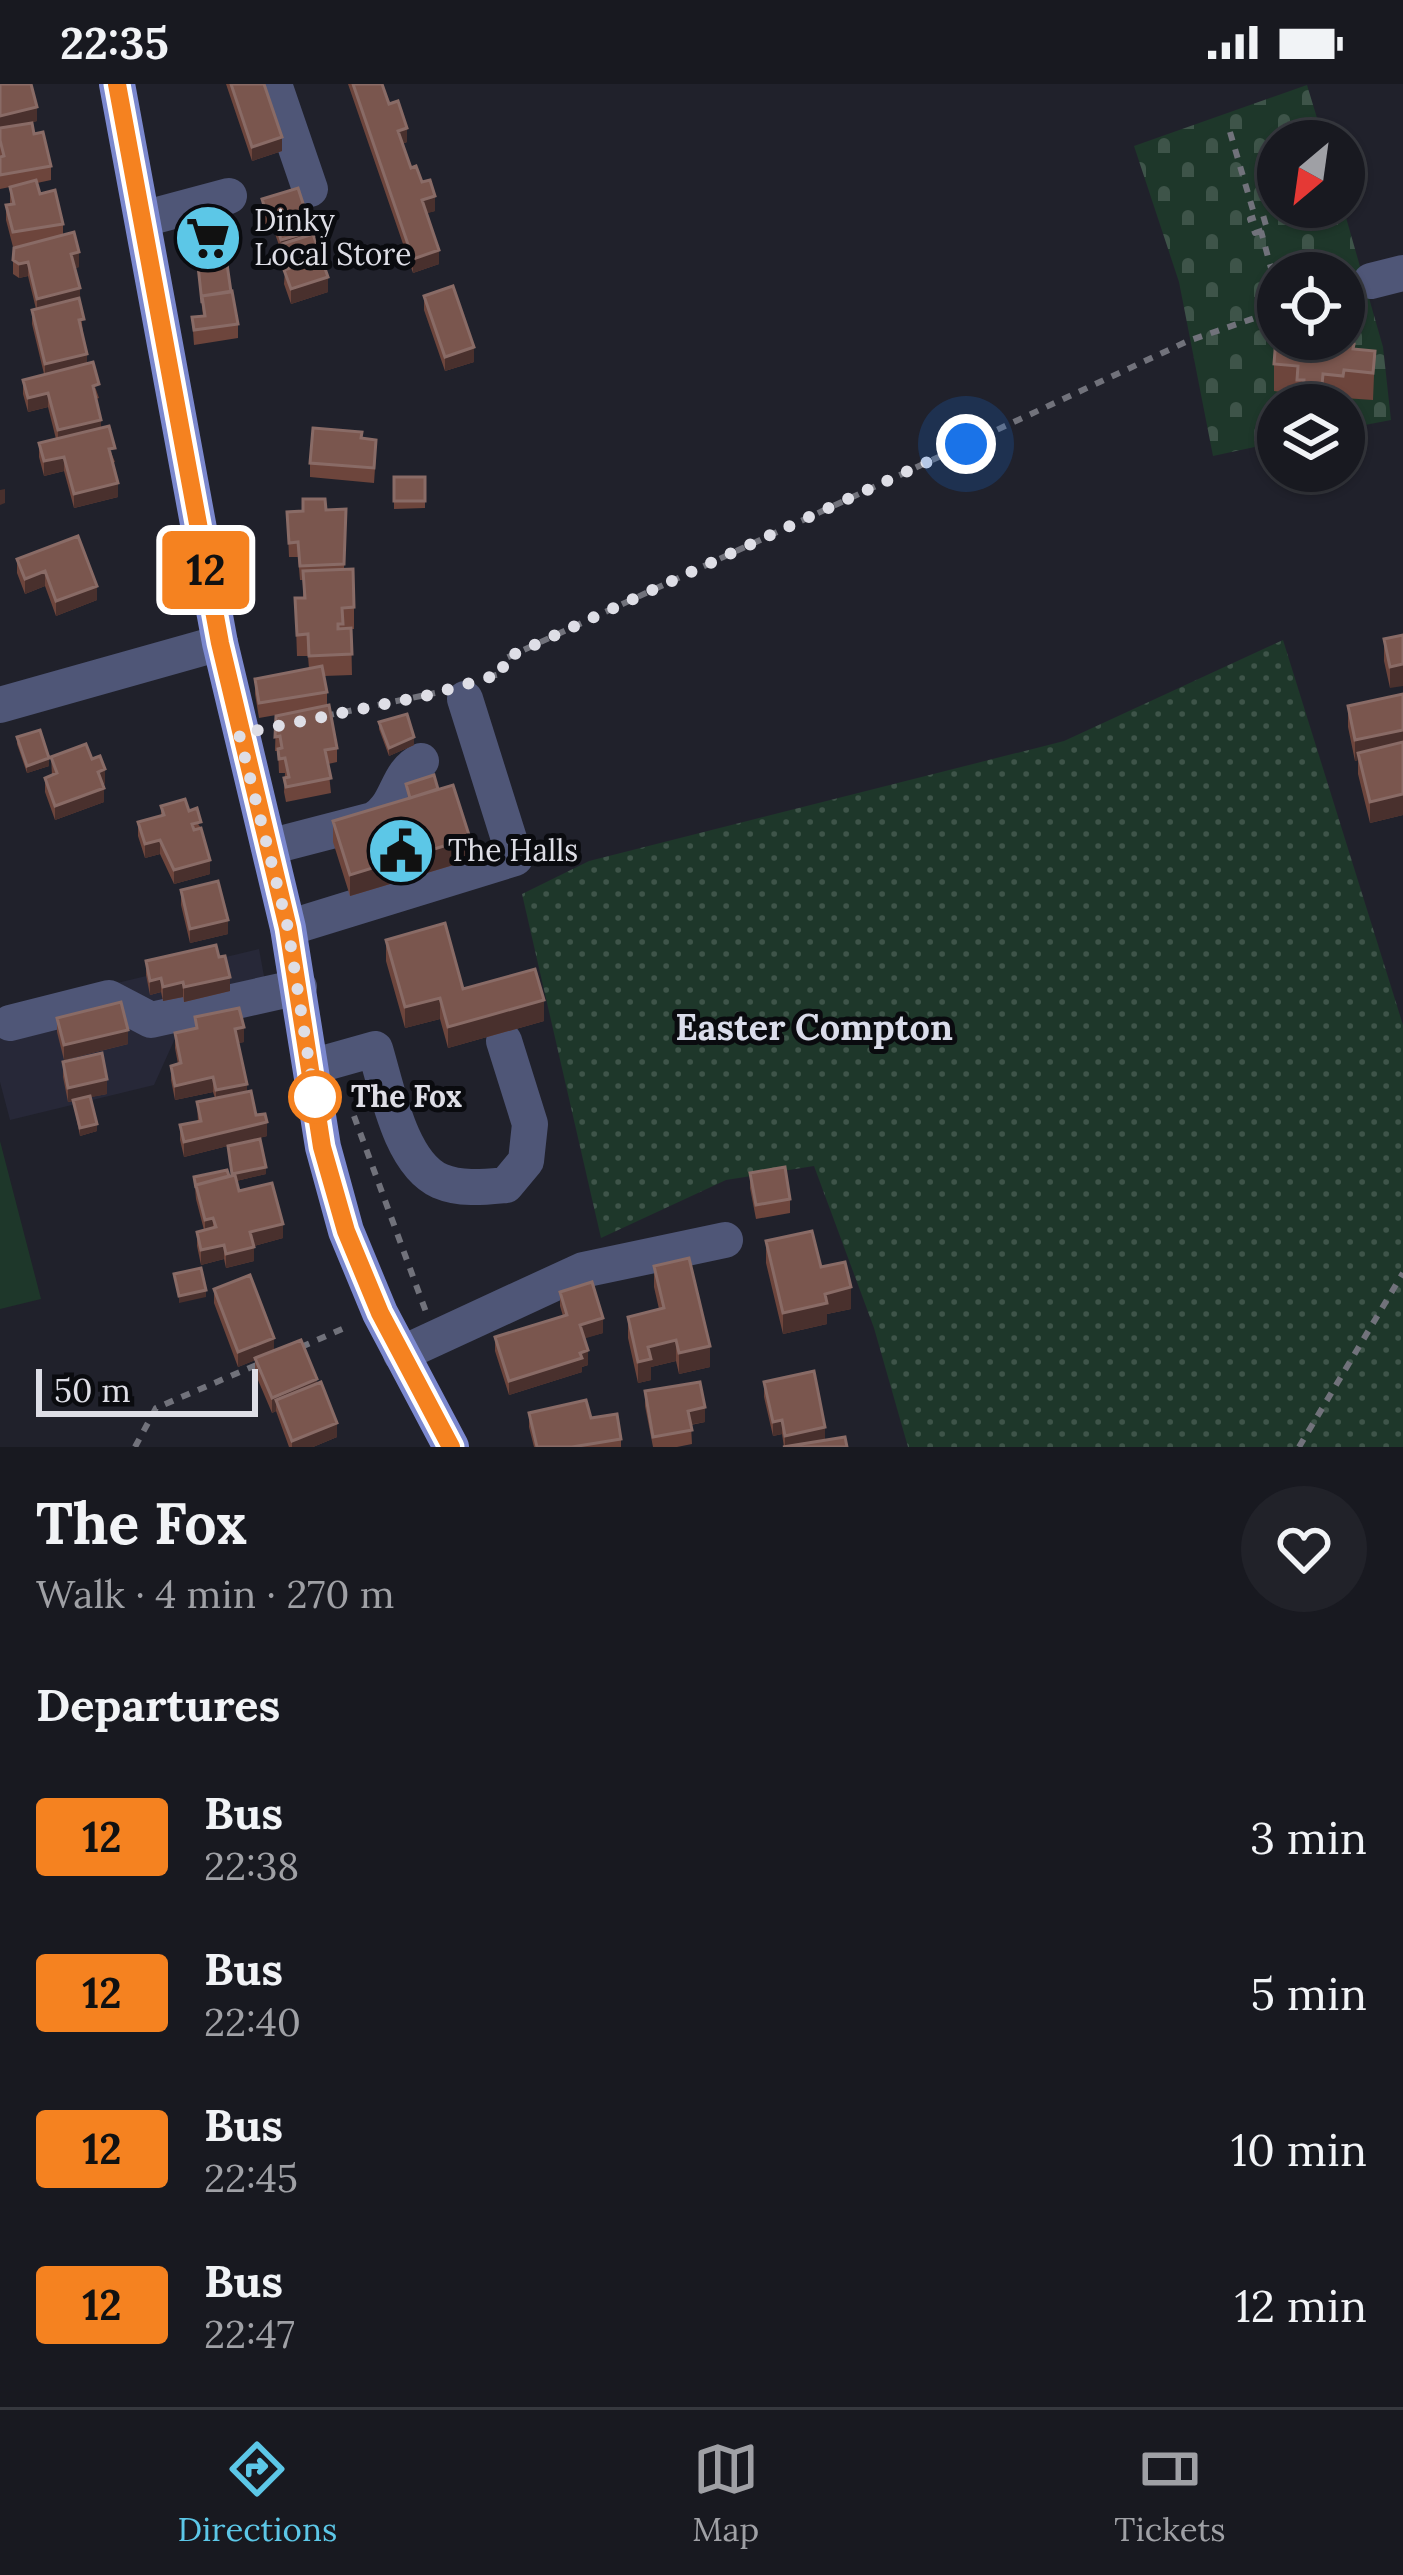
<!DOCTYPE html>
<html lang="en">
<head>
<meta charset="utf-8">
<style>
	:root { --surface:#181920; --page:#212229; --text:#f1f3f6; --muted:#9fa0a5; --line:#36383e; --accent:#5cc7e7 }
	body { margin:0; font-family:Lora,serif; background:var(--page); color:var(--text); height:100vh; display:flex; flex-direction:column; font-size:45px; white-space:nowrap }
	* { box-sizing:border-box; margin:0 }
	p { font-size:39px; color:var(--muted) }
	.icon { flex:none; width:66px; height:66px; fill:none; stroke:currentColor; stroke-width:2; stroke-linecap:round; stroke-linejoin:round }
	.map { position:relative; height:1363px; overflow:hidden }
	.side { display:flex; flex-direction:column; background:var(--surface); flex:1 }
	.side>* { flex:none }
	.badge { padding:0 24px; border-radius:9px; font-size:42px; line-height:78px }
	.needle { width:78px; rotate:209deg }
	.controls { position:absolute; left:1257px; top:36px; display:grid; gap:24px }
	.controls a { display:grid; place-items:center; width:108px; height:108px; border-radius:50%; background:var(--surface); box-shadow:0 3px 9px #0004,0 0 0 3px var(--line); font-size:60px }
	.scale { position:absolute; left:36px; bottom:30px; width:222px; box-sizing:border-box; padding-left:12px; border:6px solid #dedee6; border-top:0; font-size:33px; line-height:42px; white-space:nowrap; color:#dedee6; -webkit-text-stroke:9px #0a0b0f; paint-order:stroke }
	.you { position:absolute; width:60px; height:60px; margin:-30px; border:9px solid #fff; border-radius:50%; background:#1a73e8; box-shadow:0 0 0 18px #1a73e833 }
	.map>.badge { position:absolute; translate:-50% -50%; box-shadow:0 0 0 6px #fff }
	h2 { padding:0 36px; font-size:45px; line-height:108px }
	.round { display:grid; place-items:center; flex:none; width:126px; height:126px; border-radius:63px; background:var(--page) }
	.overview { display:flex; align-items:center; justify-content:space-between; height:204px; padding:0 36px }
	h1 { font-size:57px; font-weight:700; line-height:90px }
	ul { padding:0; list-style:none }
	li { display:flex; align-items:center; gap:36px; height:156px; padding:0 36px }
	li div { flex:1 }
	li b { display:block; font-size:45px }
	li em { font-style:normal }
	li .badge { min-width:132px; font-weight:700; text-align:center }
	.status { display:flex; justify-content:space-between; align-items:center; height:84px; padding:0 60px; background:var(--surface); direction:ltr }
	.status svg { height:33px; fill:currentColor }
	.tab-bar { display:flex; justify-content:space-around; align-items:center; height:168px; border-top:3px solid var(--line); background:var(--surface); font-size:33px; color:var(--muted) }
	.tab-bar a { display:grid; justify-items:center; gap:6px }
	.tab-bar .current { color:var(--accent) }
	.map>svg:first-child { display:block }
	.built { fill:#272838 }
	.grass { fill:url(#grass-dots) }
	.cemetery { fill:url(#cemetery-stones); fill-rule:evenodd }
	.green { fill:#1e372a }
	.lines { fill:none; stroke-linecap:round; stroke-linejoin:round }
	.path { stroke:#71727b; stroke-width:6; stroke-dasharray:9 9; stroke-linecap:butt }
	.minor { stroke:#4f5677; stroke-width:36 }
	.major { stroke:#7b88ce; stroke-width:36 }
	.wall { fill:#6d453c }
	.shaded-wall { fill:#49302d }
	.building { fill:#7a564e; stroke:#896b66; stroke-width:3 }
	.line-casing { stroke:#fff; stroke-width:27 }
	.line { stroke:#f58220; stroke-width:18 }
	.walk { stroke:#dedee6; stroke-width:12; stroke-dasharray:0 21.6 }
	.stop-dot { fill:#fff; stroke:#f58220; stroke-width:6 }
	.labels { text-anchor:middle; stroke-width:10; stroke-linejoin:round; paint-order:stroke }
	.poi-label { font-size:30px; fill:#dedee6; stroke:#0a0b0f; text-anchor:start }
	.stop-label { font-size:30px; font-weight:bold; fill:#dedee6; stroke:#0a0b0f; text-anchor:start }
	.quarter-label { font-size:36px; font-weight:bold; fill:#dadcea; stroke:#0a0b0f }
</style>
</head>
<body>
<div class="status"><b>22:35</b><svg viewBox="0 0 49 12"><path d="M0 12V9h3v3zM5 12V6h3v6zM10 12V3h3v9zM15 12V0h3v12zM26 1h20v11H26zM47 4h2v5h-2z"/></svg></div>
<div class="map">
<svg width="1403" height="1363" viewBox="0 0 1403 1363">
	<defs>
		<pattern id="grass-dots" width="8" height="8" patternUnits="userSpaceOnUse" patternTransform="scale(3)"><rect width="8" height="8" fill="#1e372a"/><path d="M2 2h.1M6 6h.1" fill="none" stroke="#3e5449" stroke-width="1.8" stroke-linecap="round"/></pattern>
		<pattern id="cemetery-stones" width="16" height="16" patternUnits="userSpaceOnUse" patternTransform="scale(3)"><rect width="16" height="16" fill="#1e372a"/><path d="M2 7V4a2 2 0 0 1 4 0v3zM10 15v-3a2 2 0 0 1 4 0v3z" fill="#3e5449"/></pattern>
	</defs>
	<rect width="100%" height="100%" fill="#20212b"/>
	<path class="built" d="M259,865L269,919L182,939L154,1001L10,1036L0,998V927Z"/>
	<path class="grass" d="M1283,556L1403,941V1363H908L874,1244L814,1082L726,1096L601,1154L522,810L589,777L1064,657Z"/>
	<path class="cemetery" d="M1307,1L1324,57H1278V123H1343L1383,263L1391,336L1344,345V321H1278V358L1213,372L1179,198L1134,62ZM1278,189H1344V255H1278Z"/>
	<path class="green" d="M0,1057L41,1215L0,1225Z"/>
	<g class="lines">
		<path class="path" d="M1230,48L1255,133
			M1261,147L1255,149L1250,135L1263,131L1267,145L1261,147L1278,210
			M488,593L504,589L502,576L1188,257L1278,226
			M325,632L435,609
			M354,1032L426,1228
			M301,1263L349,1242
			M135,1363L156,1324L261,1279
			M1299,1363L1403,1189"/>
		<path class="minor" d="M274,0L310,105
			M143,135L229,112
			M1371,197L1403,189
			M0,621L220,559
			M269,763L373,736C399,722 395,689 421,677
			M288,844L515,774L465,615
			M10,939L109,914L151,936L299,903
			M311,983L375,965C387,1004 400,1079 440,1097C461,1106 485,1103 506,1101L526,1077L530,1040L504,957
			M401,1270L583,1186L725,1156"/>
		<path class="major" d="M117,0L220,559L288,844L323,1063L346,1147L380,1229L451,1363"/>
	</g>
	<path class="wall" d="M0,0L37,37L25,40L34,50L51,82V96L37,99L40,110L63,140V151L79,183L75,184L87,280L99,314L96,315L101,344L115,378L112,379L118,413L74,424L64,387L44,392L39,373V359L56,355L48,323L28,328L23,310V296L44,290L32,240V226L36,225L28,192L19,194L13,190V176L28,160L13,163L6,136V121L10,120V103L0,105Z
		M226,0H264L282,67L252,77Z
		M348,0H382L407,58L402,60L411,84L422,98L435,127L426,129L439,180L413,189Z
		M262,115L312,151L328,208L291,220L284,200L285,186L282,170L273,144L267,146L262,130Z
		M193,143L238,240V254L194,261L192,233L203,232Z
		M424,212L474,278L445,287L424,226Z
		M1343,259L1354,266L1375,267L1373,316L1344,314L1343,319L1323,317V321H1297V310L1274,307V280Z
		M361,354L376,370L374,399L310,393V379Z
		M394,393H425V424L394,425Z
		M346,425L344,485L354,523V545H351L352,591L324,592L327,608V622L337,664V678L328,680L331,709L286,718L284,708L285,689H279L278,667H275L276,632L322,623L259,634L255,610V595L309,585L308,572H297L295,514H303V496H300L298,473H289L287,428Z
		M17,475L97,516L56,532L45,502L25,510L17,489Z
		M1403,551L1390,604L1384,577V555Z
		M1403,610V731L1370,739L1358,690V676L1355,677L1348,643V622Z
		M379,638L414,661L389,672L379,645Z
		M17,653L49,682L27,689L17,660Z
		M51,673L92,675L105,700L102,701L104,718L55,736L45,708V694L52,691Z
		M406,700L438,705L470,776L350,812L333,758V737L408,714Z
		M161,722L189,727L201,744L210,790L174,800L160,770L145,774L138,752V738L161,732Z
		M181,806L228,850L190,859L181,821Z
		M386,856L463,905L544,937L448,964L440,935L405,944L386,877Z
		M146,877L230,907L184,918L183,913L163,917L161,908L150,911L146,891Z
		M195,933L244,958L238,959L247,1007L256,1031L267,1052L184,1073L180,1056V1041L198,1038L197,1018L215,1014L213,1008L175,1016L171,996V982L178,980L175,964V949L195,945Z
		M57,934L128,960L64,976L57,948Z
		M63,978L107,1010L90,1013L97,1047L80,1052L73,1017L68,1018L63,993Z
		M228,1062L266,1090L236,1097L239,1107L283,1154L254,1162V1177L226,1184L224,1175L201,1181L197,1162V1148L204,1146L196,1115L194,1093L232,1092Z
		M750,1089L790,1115V1129L756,1135L750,1104Z
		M766,1157L821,1183L851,1225L827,1230V1240L783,1250L766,1179Z
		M654,1182L710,1283L679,1290L676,1277L651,1283V1296L638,1299L628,1254V1233L659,1225L654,1203Z
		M214,1205L274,1267L317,1300L337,1353L313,1363H289L276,1327L272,1329L255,1289V1276L238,1283L214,1219Z
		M560,1208L603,1249L584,1254L588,1281L582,1283V1288L509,1311L495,1267V1253L563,1232L560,1222Z
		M764,1298L825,1356L784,1363L782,1350L773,1352L764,1313Z
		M645,1307L705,1338L691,1341L692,1360L677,1363H653L645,1322Z
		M529,1329L591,1334L621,1355V1363H534L529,1343Z"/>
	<path class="shaded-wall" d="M37,23V37L0,47V32Z
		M407,44V58L398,61V47Z
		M282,53V67L252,77V63Z
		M435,112V127L422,131V116Z
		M273,130V144L267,146V131Z
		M312,147V161L282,160L281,171V156Z
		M439,166V180L413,189V175Z
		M79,168V183L71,185V170Z
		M28,178V192L19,194V180Z
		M328,193V208L291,220V205Z
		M80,204V219L37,229V215Z
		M474,263V278L445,287V273Z
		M87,270V285L45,294V280Z
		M48,309V323L28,328V314Z
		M101,336V350L58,361V346Z
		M64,373V387L44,392V377Z
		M118,399V413L74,424V410Z
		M5,405V419L0,421V406Z
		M45,487V502L25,510V495Z
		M97,502V516L56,532V517Z
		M1403,580V602L1390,604V583Z
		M1403,646V667L1358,669V676L1355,677V656Z
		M414,653V661L389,672V664Z
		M49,674V682L27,689V682Z
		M105,685V700L98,702V688Z
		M104,704V718L55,736V722Z
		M1403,710V731L1370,739V718Z
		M470,754V776L350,812V791Z
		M160,756V770L145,774V760Z
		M210,776V790L174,800V786Z
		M228,836V850L190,859V845Z
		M230,893V907L184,918V903Z
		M161,894V908L150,911V897Z
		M183,898V913L163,917V903Z
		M440,914V935L405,944V923Z
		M544,916V937L448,964V943Z
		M244,943V958L235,960V945Z
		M128,946V960L64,976V961Z
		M213,993V1008L175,1016V1002Z
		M107,995V1010L68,1018V1004Z
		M247,1000V1014L216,1021V1006Z
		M267,1038V1052L184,1073V1058Z
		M97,1040V1047L80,1052V1044Z
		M266,1083V1090L232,1098V1090Z
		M213,1134V1148L205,1150V1136Z
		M283,1140V1154L250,1163V1148Z
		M224,1161V1175L201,1181V1166Z
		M254,1163V1177L226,1184V1170Z
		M851,1203V1225L827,1230V1240L783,1250V1229L825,1210Z
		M206,1206V1213L179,1219V1212Z
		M603,1234V1249L580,1256V1241Z
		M274,1254V1269L238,1283V1268Z
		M676,1256V1277L651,1283V1296L638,1299V1278L648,1263Z
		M710,1262V1283L679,1290V1269Z
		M588,1266V1281L582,1283V1288L509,1311V1297Z
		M317,1295V1310L276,1316V1327L272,1329V1314Z
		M705,1323V1338L688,1341V1327Z
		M782,1336V1350L773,1352V1338Z
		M337,1339V1353L313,1363H292V1357Z
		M825,1343V1357L785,1363V1352Z"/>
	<path class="building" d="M0,0H31L37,23L0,32Z
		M231,0H264L282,53L252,63Z
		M353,0H382L389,20L398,17L407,44L398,47L411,84L416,82L422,98L430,96L435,112L422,116L439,166L413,175Z
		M32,39L34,50L43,48L51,82L0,91V73L4,72L0,56V44Z
		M36,96L40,110L55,106L63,140L13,148L6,121L14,120L10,103Z
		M298,104L312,147L281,156L273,130L267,131L262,115Z
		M220,131L231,208L202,212V219L193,135Z
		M74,148L79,168L71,170L80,204L37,215L28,178L19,180L13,176L14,164Z
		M313,150L328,193L291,205L284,186L290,184L282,160Z
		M453,202L474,263L445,273L424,212Z
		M232,207L238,240L194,246L192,233L205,232L202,212Z
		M79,214L84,235L79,236L87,270L45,280L32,226Z
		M1276,254L1302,256L1343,255V259L1354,260L1353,265L1375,267L1373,289L1344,286L1343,292L1323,290L1321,312L1303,310L1304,296H1297L1298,282L1274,280Z
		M93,278L99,300L93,302L101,336L58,346L48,309L28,314L23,296Z
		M109,342L115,364L109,365L118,399L74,410L64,373L44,377L39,359Z
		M313,344L362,348L361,354L376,356L374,384L310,379Z
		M394,393H425V417H394Z
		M303,415H325L326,426L346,425L344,480L300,482L298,458L289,459L287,428L303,427Z
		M78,452L97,502L56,517L45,487L25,495L17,475Z
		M353,485L354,523L342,524L343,540H338V545L351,544L352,570L309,572L308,550L297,551L295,514H305L303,487Z
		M1403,551V580L1390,583L1384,555Z
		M322,582L327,608L259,619L255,595Z
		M1403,610V646L1355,656L1348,622Z
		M329,621L337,664L325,666L331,694L286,703L284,694L289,693L285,674L279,675L278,665L282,664L280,652L275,653L276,632Z
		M407,630L414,653L389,664L379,638Z
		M40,646L49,674L27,682L17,653Z
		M1403,658V710L1370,718L1358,669Z
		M86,660L92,675L100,672L105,685L98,688L104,704L55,722L45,694L57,689L51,673Z
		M434,691L438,705L410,714L406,700Z
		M453,701L470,754L350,791L333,737Z
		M185,715L189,727L197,724L201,738L192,740L194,746L201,744L210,776L174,786L160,756L145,760L138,738L164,731L161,722Z
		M218,797L228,836L190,845L181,806Z
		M445,839L463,905L535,885L544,916L448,943L440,914L405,923L386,856Z
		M216,861L219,873L225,872L230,893L184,903L183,898L163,903L161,894L150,897L146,877Z
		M121,918L128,946L64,961L57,934Z
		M239,924L244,943L235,945L247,1000L216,1006L213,993L175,1002L171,982L181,979L175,949L197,944L195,933Z
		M102,969L107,995L68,1004L63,978Z
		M251,1007L256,1031L265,1030L267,1038L184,1058L180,1041L201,1037L197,1018Z
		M90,1012L97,1040L80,1044L73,1016Z
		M260,1055L266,1083L232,1090L228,1062Z
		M785,1083L790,1115L756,1121L750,1089Z
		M227,1086L229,1092L196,1101V1104L194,1093Z
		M235,1091L239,1107L272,1099L283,1140L250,1148L254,1163L226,1170L224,1161L201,1166L197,1148L216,1143L213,1134L205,1136L196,1101Z
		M812,1147L821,1183L845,1178L851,1203L825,1210L827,1219L783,1229L766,1157Z
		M689,1174L710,1262L679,1269L676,1256L648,1263L651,1275L638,1278L628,1233L664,1224L654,1182Z
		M201,1184L206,1206L179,1212L174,1190Z
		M250,1191L274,1254L238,1268L214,1205Z
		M592,1198L603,1234L580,1241L588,1266L580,1269L582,1274L509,1297L495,1253L567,1231L560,1208Z
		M301,1256L317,1295L272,1314L255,1274Z
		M814,1287L825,1343L785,1352L782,1336L773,1338L764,1298Z
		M321,1298L337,1339L292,1357L276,1316Z
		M700,1298L705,1323L688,1327L692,1346L653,1353L645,1307Z
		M586,1316L591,1334L617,1330L621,1355L572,1363H537L529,1329Z
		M845,1353L847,1363H783Z"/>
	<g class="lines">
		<g class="line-casing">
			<path id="line" d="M117,0L220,559L288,844L322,1063L346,1147L380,1229L451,1363"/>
		</g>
		<use href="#line" class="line"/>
		<path class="walk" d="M315,1013L316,1023L288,844L239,650L429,611L504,589L502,576L966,360"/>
	</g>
	<defs>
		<g id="supermarket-disc" transform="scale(3.45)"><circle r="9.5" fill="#5cc7e7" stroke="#0a0b0f"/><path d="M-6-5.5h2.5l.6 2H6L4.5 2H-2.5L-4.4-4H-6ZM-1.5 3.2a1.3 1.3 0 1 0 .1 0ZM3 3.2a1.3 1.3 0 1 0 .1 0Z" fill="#111"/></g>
		<g id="civic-disc" transform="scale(3.45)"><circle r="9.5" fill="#5cc7e7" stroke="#0a0b0f"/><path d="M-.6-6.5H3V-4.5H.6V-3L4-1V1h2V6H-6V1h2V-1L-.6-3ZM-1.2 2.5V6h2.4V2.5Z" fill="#111"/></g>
	</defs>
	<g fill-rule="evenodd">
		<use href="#supermarket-disc" x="208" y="154"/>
		<use href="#civic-disc" x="401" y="767"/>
	</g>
	<circle class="stop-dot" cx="315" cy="1013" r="24"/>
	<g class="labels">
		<g class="poi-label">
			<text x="254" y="147">Dinky<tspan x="254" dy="34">Local Store</tspan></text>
			<text x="448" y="777">The Halls</text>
		</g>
		<g class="stop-label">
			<text x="351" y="1023">The Fox</text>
		</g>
		<g class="quarter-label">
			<text x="814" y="956">Easter Compton</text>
		</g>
	</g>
</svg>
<div class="controls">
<a><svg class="needle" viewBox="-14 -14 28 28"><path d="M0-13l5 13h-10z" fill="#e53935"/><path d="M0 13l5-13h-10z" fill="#9fa0a5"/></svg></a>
<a><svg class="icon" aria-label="locate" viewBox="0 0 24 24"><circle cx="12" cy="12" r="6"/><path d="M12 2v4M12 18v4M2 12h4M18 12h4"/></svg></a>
<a><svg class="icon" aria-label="layers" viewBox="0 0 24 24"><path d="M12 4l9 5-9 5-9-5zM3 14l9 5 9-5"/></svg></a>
</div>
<div class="scale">50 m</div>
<div class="you" style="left:966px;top:360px"></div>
<b class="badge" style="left:206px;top:486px;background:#f58220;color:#111">12</b>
</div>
<section class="side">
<div class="overview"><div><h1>The Fox</h1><p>Walk · 4 min · 270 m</p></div><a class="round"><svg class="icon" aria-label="heart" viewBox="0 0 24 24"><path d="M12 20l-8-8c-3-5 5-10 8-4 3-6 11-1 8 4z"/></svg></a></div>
<h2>Departures</h2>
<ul>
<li><span class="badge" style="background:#f58220;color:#111">12</span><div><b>Bus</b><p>22:38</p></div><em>3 min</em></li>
<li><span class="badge" style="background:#f58220;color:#111">12</span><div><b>Bus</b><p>22:40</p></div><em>5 min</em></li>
<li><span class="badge" style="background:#f58220;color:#111">12</span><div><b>Bus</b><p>22:45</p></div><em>10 min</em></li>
<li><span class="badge" style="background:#f58220;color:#111">12</span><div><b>Bus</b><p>22:47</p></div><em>12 min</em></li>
</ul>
</section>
<nav class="tab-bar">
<a class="current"><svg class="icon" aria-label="directions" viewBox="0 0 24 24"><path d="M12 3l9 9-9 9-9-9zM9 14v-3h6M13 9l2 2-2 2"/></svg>Directions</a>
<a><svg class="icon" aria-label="map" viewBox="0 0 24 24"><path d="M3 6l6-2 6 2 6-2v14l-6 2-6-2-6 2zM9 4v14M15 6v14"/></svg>Map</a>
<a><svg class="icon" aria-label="tickets" viewBox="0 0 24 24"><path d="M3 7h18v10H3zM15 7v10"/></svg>Tickets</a>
</nav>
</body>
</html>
